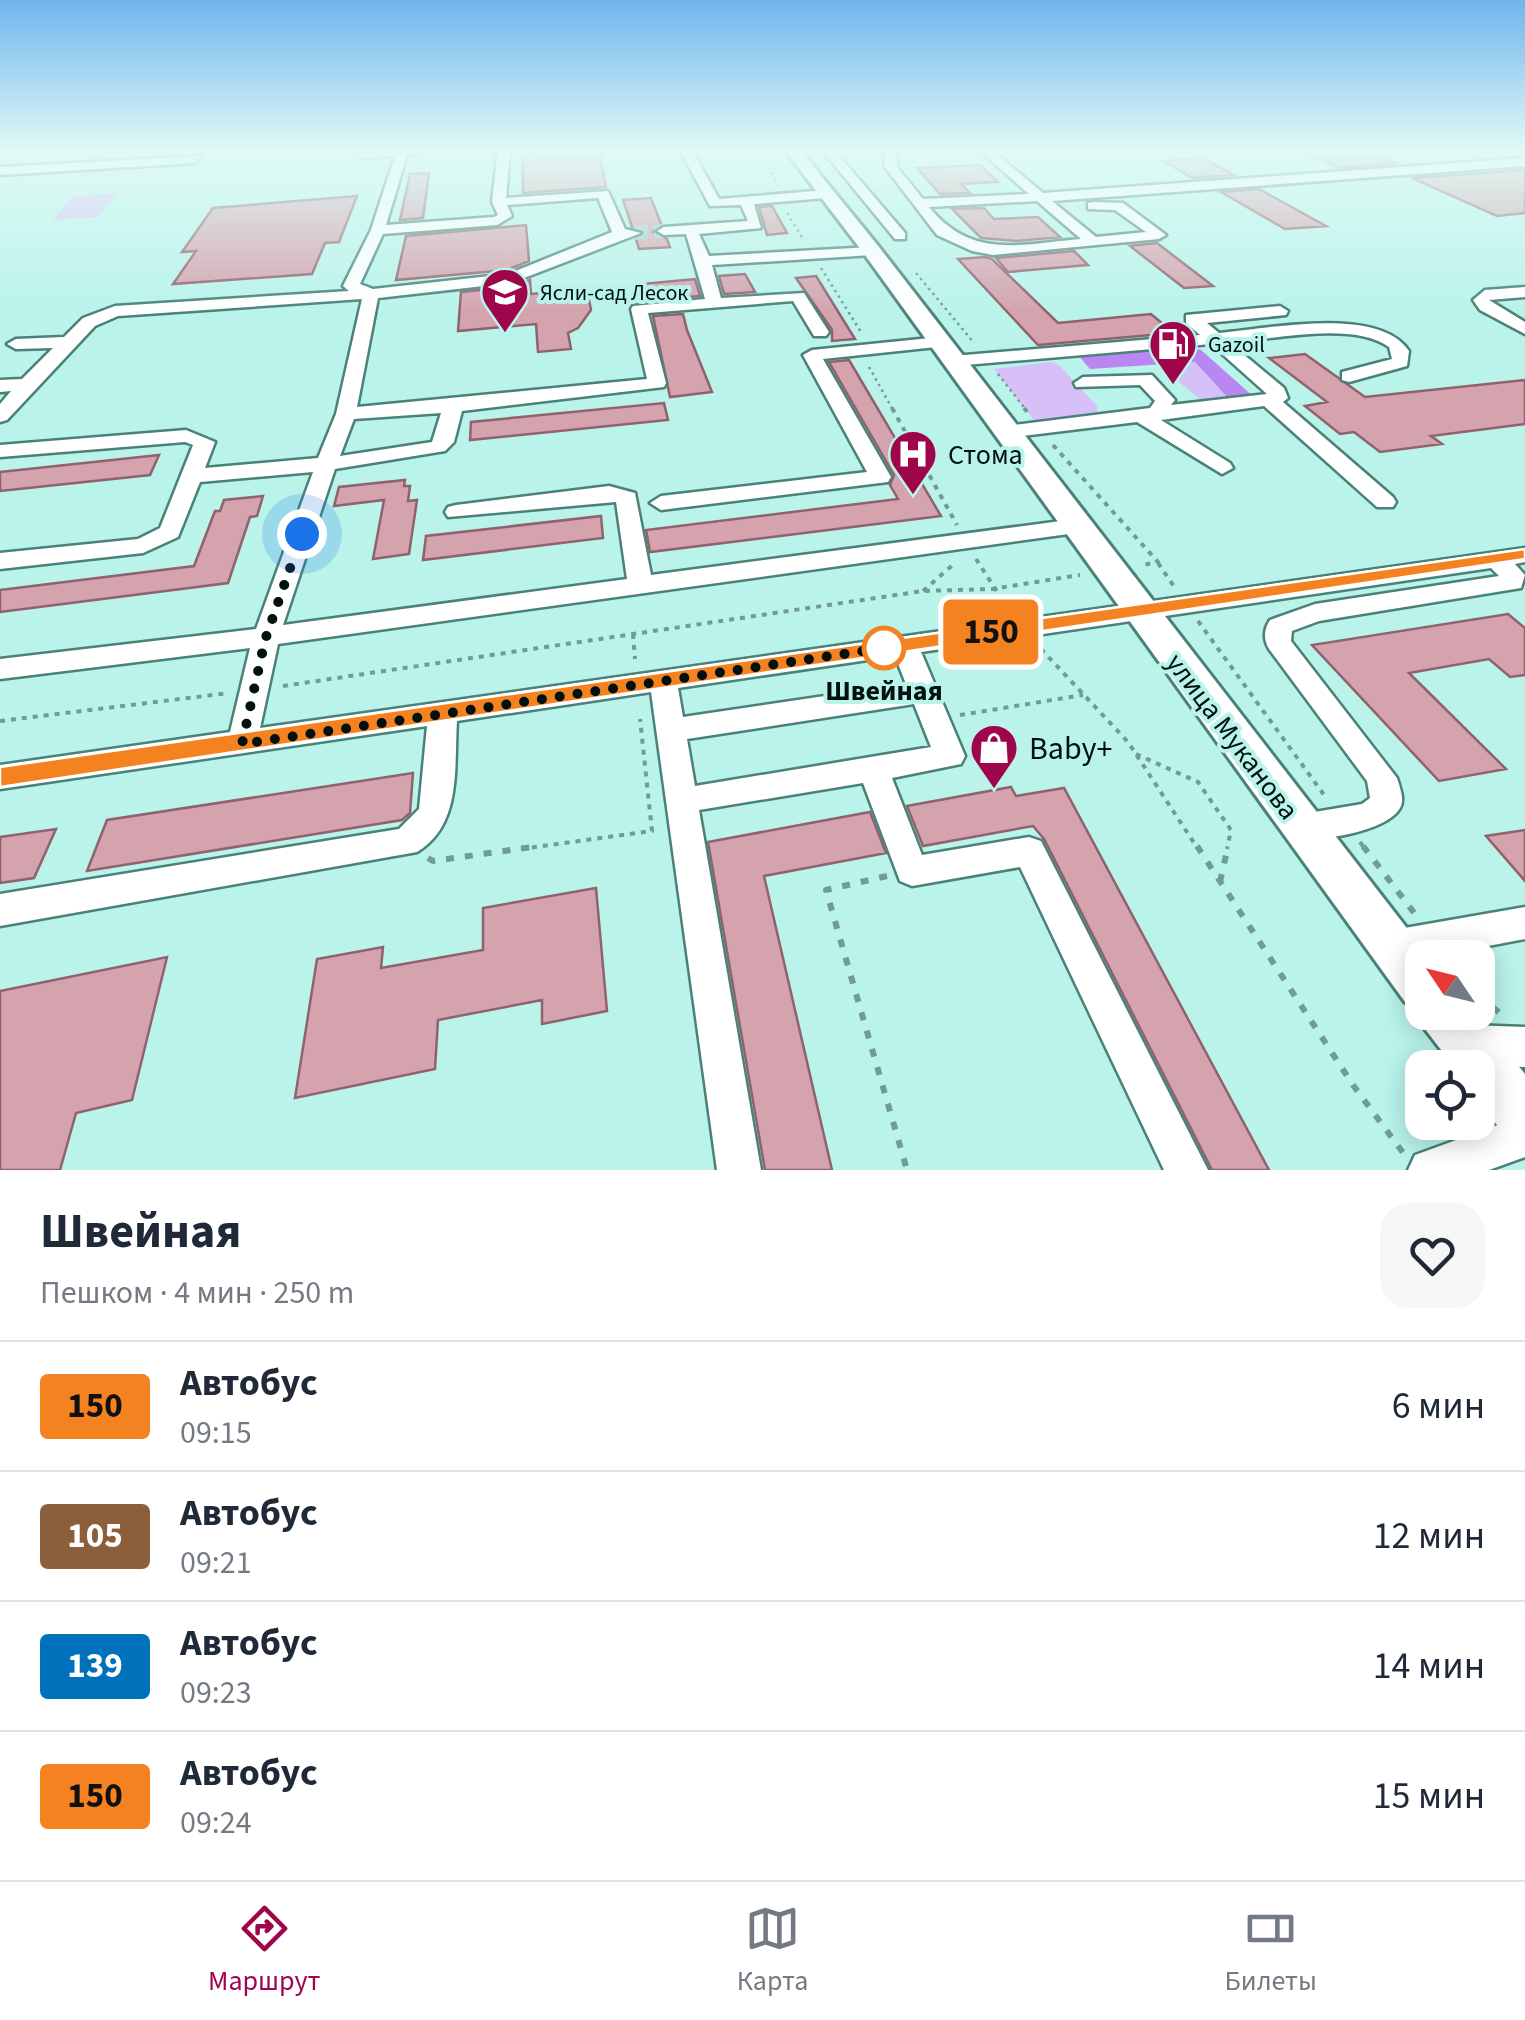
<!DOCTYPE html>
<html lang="ru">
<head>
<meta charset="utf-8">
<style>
	:root { --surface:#fff; --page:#f6f6f7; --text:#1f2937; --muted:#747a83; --line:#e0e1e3; --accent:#9f054b }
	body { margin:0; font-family:"Source Sans 3",sans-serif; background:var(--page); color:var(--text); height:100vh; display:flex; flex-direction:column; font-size:38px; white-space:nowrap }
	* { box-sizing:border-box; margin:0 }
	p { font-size:32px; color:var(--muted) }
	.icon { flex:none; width:55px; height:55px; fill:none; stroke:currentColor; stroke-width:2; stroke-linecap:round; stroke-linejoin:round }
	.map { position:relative; height:1170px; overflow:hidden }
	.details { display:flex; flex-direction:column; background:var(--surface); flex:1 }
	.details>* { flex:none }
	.badge { padding:0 20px; border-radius:8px; font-size:35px; line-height:65px }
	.needle { width:65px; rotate:305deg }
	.controls { position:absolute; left:1405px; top:940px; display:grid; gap:20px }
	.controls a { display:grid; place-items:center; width:90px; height:90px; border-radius:20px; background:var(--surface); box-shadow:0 5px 25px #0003; font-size:50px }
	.you { position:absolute; width:50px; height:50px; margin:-25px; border:8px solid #fff; border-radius:50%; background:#1a73e8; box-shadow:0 0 0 15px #1a73e833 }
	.map>.badge { position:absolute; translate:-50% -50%; box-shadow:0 0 0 5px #fff }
	.round { display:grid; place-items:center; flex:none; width:105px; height:105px; border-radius:30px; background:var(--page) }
	.summary { display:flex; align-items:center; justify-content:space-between; height:170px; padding:0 40px }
	h1 { font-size:48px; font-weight:700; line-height:75px }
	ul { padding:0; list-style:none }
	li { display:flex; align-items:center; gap:30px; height:130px; padding:0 40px; border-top:2px solid var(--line) }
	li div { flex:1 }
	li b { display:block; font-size:38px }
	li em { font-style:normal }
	li .badge { min-width:110px; font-weight:700; text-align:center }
	.tab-bar { display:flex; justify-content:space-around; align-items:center; height:140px; border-top:2px solid var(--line); background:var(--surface); font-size:28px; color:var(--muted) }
	.tab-bar a { display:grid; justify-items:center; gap:5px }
	.tab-bar .selected { color:var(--accent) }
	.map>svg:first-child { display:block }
	.green { fill:#d7c0f8 }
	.forest { fill:#b887f2 }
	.building { fill:#d4a3ae; stroke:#8f626d; stroke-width:2.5 }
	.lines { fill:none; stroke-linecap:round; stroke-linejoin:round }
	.minor-tunnel { stroke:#9dd1c9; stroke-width:14; stroke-dasharray:14 6; stroke-linecap:butt }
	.minor-casing { stroke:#4a8179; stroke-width:5 }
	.major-casing { stroke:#4a8179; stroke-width:6 }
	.path-far2 { stroke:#719b94; stroke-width:2.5; stroke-dasharray:2.5 4; stroke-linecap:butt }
	.path-far1 { stroke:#719b94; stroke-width:4; stroke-dasharray:5 6; stroke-linecap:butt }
	.path { stroke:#719b94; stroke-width:6; stroke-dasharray:8 11; stroke-linecap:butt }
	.minor { fill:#fff; fill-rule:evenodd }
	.major { fill:#fff; fill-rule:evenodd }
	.line { fill:#f58220; stroke:#fff; stroke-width:2.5 }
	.walk { stroke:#00110f; stroke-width:10; stroke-dasharray:0 18 }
	.stop-dot { fill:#fff; stroke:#f58220; stroke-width:5 }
	.labels { text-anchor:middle; stroke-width:8; stroke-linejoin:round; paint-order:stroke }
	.far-poi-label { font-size:22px; fill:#00110f; stroke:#b9f3ea; text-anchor:start }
	.poi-label { font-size:28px; fill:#00110f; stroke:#b9f3ea; text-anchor:start }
	.stop-label { font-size:28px; font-weight:bold; fill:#00110f; stroke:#b9f3ea }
	.street-label { font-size:28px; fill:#00110f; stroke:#b9f3ea }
	.near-poi-label { font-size:32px; fill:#00110f; stroke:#b9f3ea; text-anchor:start }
</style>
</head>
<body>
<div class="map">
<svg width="1525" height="1170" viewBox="0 0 1525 1170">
	<rect width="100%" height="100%" fill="#b9f3ea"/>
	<path class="green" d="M119,193L98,217L53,220L72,196Z
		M1051,362L1059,365L1097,406L1098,418L1036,423L994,369Z
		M1195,362L1230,400L1169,410L1175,402L1200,399L1174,378L1167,365Z"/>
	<path class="forest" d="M1184,345L1201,350L1255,398L1230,400L1195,362L1090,369L1078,355Z"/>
	<path class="building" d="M599,150L606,187L523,193L522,151Z
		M1301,150H1381V156L1399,163L1339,168Z
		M1203,158L1234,175L1192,178L1163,161Z
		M980,165L998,182L961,184L970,193L940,194L917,168Z
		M1525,170V213L1497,216L1412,178Z
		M429,173L423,218L400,220L410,174Z
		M1259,189L1326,226L1285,229L1221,192Z
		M357,196L339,242L325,243L312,274L173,284L196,251L182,252L213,208Z
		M651,198L661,224L653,232L667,239L670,247L639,249L636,239L644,231L632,227L623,200Z
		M772,206L787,233L767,235L759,207Z
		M984,208L994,219L1038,217L1060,237L1017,241L981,238L952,209Z
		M526,225L529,261L507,270L396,280L406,236Z
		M1157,243L1213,286L1184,288L1130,246Z
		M1074,251L1088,265L1008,272L996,258Z
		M985,257L992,259L1058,323L1151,314L1174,333L1038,345L958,259Z
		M745,274L755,292L724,294L719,276Z
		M816,276L855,339L832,341V330L796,278Z
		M695,279L700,296L646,301L641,284Z
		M530,280L531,294L587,289L591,310L578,328L568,333L571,349L538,352L536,324L458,331L461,292L511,287Z
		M683,314L687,330L712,392L670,397L653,316Z
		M1305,354L1365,397L1525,380V424L1431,436L1442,444L1380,452L1354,432L1340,434L1305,406L1327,402L1269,358Z
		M849,360L941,516L650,552L646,530L898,499L890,485L894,475L829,362Z
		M664,403L668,420L470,440L471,422Z
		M159,455L150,475L0,491V472Z
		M405,480L404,486H410L408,501L417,500L409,554L373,559L384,500L334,506L339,487Z
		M263,496L257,516L250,517L228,583L0,612V590L194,566L215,511H220L224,500Z
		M601,516L603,538L423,560L426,536Z
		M1508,614L1525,628V675L1510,677L1489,659L1409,673L1506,769L1439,781L1312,645Z
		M413,773L410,813L402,820L87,871L107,820Z
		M1011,787L1016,796L1064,788L1269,1170H1212L1044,839L1033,826L923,846L907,806Z
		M870,812L886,853L764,876L832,1170H765L708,842Z
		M56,829L34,878L0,883V837Z
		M1525,830V881L1486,836Z
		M596,888L607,1011L542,1024V1000L438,1020L435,1069L295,1098L317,959L383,947L381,968L483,950V908Z
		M167,957L132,1100L76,1113L60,1170H0V991Z"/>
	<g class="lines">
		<path class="minor-tunnel" d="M634,233L664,231"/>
		<g class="minor-casing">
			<path id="minor" d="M359,150H434L407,155L386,225L494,217L498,215L492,202L498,150H510L506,198L608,191L625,229L641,233L511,283L378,298L357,407L647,379L631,309L633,306L705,299L686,234L664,235L657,231L664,227L748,221L741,205L710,206L680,150H692L719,199L826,190L832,194L826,198L754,204L761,228L699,234L709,256L872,247L879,251L872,255L712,265L721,298L804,293L829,332L826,336H814L793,301L648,313L666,383L664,387L462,411L454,442L445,451L335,469L283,625L627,579L616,502L448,517L445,512L448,507L456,505L609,486L635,493L651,575L1076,519L1088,526L1076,533L278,644L260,728L1525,548V562L1515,564L1525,575L1521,588L1319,621L1292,631L1291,641L1397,778C1400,788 1405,800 1400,808C1387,832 1314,844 1291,836L1286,826L1291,816L1362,804L1370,798L1367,781L1269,649C1263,639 1264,629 1270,620L1315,604L1499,576L1491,568L921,652L965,756L961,764L892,778L922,855L1029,837L1041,841L1208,1170H1164L1020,867L912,886L900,881L863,783L699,810L761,1170H717L651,692L457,721C454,768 462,825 417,852L0,926V894L399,829L419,809L427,726L0,789V765L230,732L250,648L0,679V659L256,629L313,472L200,482L178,537L143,553L0,569V553L138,539L160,528L193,445L185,442L0,457V445L186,430L215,442L205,468L318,458L336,414L362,299L118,316L95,326L7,420L0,422V404L11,391L0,392V380L22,379L53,348L16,349L7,344L16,339L64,337L83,318L115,306L349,291L343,286L371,230L395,156L364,158L358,154ZM598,198L612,232L508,274L373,289L360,284L383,234L497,225L512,216L507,205ZM441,413L432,442L340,456L354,419ZM895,656L906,684L683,717L678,688ZM914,704L931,747L695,786L687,739Z
				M822,150H834L905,233V239H895Z
				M884,150H896L897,167L923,199L1029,194L979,150H992L1043,193L1525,158V166L1052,201L1096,237L1146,232L1115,210L1088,209V203L1093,202L1123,203L1166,235L1159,239L993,255L972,251L937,235L885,167ZM1037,201L1081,239C1020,244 972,260 929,207Z
				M200,156L196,163L0,175V167Z
				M1525,287V297L1489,300L1525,322V334L1480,310L1473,300L1485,290Z
				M1280,306L1288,311L1286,315L1207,323L1219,333C1267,329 1379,305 1409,351L1407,366L1349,382L1342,380V372L1392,359L1389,347C1353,321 1273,339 1230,343L1284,388L1288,398L1283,402L1393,497L1396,502L1393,507H1377L1264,406L1161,420L1230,463L1233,468L1222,474L1137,422L1006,438L996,432L1006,426L1150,408L1155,401L1140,385L1076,387L1074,383L1083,377L1152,375L1175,400L1171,405L1267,394L1211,344L953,366L944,361L953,356L1200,335L1186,323V315Z
				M940,337L946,338V346L823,359L891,477L888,482L661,510L650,503L661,496L867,472L803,355L812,350Z
				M1525,907V939L1393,964L1380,959L1375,947L1380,935L1393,930Z
				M1470,1025L1525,1027V1067L1470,1065L1456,1059L1450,1045L1456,1031Z
				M1525,1115V1157L1489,1170H1408L1415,1155Z"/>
		</g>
		<g class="major-casing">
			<path id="major" d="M785,150H800L879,247L1430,958H1422V1012H1475L1525,1074V1143C1490,1129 1478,1103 1478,1068H1455L1425,1029L1420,1008L1405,1002L865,255Z"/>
		</g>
		<path class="path-far2" d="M758,150L777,182
			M787,213L803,239
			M821,268L861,332
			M916,273L974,343
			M869,367L893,410
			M998,374L1026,410"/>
		<path class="path-far1" d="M892,408L957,525
			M1024,408L1029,414
			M1053,445L1158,562L1143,565
			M976,559L1009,610
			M1158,563L1175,588
			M923,591L956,562
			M1198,621L1327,799
			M633,634L635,659
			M1041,649L1128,742L1198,849
			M283,686L923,591L992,589L1080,575
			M960,715L1083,695
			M0,721L229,693
			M1136,754L1198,782L1231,830L1227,849
			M1360,842L1365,849
			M521,849L652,831L640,719"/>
		<path class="path" d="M1197,846L1353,1085L1404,1154
			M1363,846L1415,914
			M428,858L433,861L539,846
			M887,876L826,890L907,1170
			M1220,882L1228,846
			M1478,995L1501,1014"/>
		<use href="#minor" class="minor"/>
		<use href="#major" class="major"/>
	</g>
	<linearGradient id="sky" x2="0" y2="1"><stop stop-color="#71b5ee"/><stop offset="0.48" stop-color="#e0faf6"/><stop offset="1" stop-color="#e0faf6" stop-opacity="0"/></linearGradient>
	<rect width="1525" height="314" fill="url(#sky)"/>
	<path class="line" d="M1525,549V559L0,787V767Z"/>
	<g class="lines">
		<path class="walk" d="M302,534L265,640L242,744L884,648"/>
	</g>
	<defs>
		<g id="school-pin" transform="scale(2.5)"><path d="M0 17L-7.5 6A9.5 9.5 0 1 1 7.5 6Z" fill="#9f054b" stroke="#b9f3ea"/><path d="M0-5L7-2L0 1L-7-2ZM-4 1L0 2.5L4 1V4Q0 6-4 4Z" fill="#fff"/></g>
		<g id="fuel-pin" transform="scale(2.5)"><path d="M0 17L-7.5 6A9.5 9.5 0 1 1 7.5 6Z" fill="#9f054b" stroke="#b9f3ea"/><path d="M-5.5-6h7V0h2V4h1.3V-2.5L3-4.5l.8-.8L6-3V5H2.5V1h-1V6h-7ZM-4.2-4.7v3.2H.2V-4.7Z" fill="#fff"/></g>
		<g id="hospital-pin" transform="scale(2.5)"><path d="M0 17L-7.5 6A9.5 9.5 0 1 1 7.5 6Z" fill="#9f054b" stroke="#b9f3ea"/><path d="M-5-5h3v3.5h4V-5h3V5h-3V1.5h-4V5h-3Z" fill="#fff"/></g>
		<g id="shop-pin" transform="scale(2.5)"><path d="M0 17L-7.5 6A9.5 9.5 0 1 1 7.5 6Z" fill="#9f054b" stroke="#b9f3ea"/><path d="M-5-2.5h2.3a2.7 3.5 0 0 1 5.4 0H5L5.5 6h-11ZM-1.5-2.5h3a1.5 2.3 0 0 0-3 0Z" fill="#fff"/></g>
	</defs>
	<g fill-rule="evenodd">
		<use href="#school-pin" x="505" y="292"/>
		<use href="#fuel-pin" x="1173" y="344"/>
		<use href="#hospital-pin" x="913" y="454"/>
		<use href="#shop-pin" x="994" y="748"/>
	</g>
	<circle class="stop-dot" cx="884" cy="648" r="20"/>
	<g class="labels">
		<g class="far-poi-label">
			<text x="540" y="300">Ясли-сад Лесок</text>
			<text x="1208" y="352">Gazoil</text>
		</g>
		<g class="poi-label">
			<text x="948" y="464">Стома</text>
		</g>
		<g class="stop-label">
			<text x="884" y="700">Швейная</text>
		</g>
		<g class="street-label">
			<text transform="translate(1233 736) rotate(53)" y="10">улица Муканова</text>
		</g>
		<g class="near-poi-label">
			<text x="1029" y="759">Baby+</text>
		</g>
	</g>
</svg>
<div class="controls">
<a><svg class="needle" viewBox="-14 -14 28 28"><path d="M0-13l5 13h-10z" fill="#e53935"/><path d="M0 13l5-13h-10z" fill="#747a83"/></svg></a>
<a><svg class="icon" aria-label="locate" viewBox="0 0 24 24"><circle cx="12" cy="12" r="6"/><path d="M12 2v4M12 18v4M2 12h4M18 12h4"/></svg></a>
</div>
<div class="you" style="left:302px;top:534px"></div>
<b class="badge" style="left:991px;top:632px;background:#f58220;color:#111">150</b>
</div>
<section class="details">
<div class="summary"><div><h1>Швейная</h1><p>Пешком · 4 мин · 250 m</p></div><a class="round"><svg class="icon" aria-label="heart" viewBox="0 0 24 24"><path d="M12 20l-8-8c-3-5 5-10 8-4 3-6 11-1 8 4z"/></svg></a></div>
<ul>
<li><span class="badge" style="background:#f58220;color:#111">150</span><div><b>Автобус</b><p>09:15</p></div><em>6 мин</em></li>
<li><span class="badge" style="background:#8b5e3c;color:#fff">105</span><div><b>Автобус</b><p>09:21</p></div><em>12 мин</em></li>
<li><span class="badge" style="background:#0072bc;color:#fff">139</span><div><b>Автобус</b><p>09:23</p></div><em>14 мин</em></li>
<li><span class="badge" style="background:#f58220;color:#111">150</span><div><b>Автобус</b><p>09:24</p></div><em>15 мин</em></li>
</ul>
</section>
<nav class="tab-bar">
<a class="selected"><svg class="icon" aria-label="directions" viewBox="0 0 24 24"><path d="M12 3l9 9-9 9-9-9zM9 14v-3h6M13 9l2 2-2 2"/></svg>Маршрут</a>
<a><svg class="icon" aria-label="map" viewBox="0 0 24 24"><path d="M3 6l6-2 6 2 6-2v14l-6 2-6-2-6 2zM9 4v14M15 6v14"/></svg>Карта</a>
<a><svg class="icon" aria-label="tickets" viewBox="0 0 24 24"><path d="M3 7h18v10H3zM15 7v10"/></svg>Билеты</a>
</nav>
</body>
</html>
